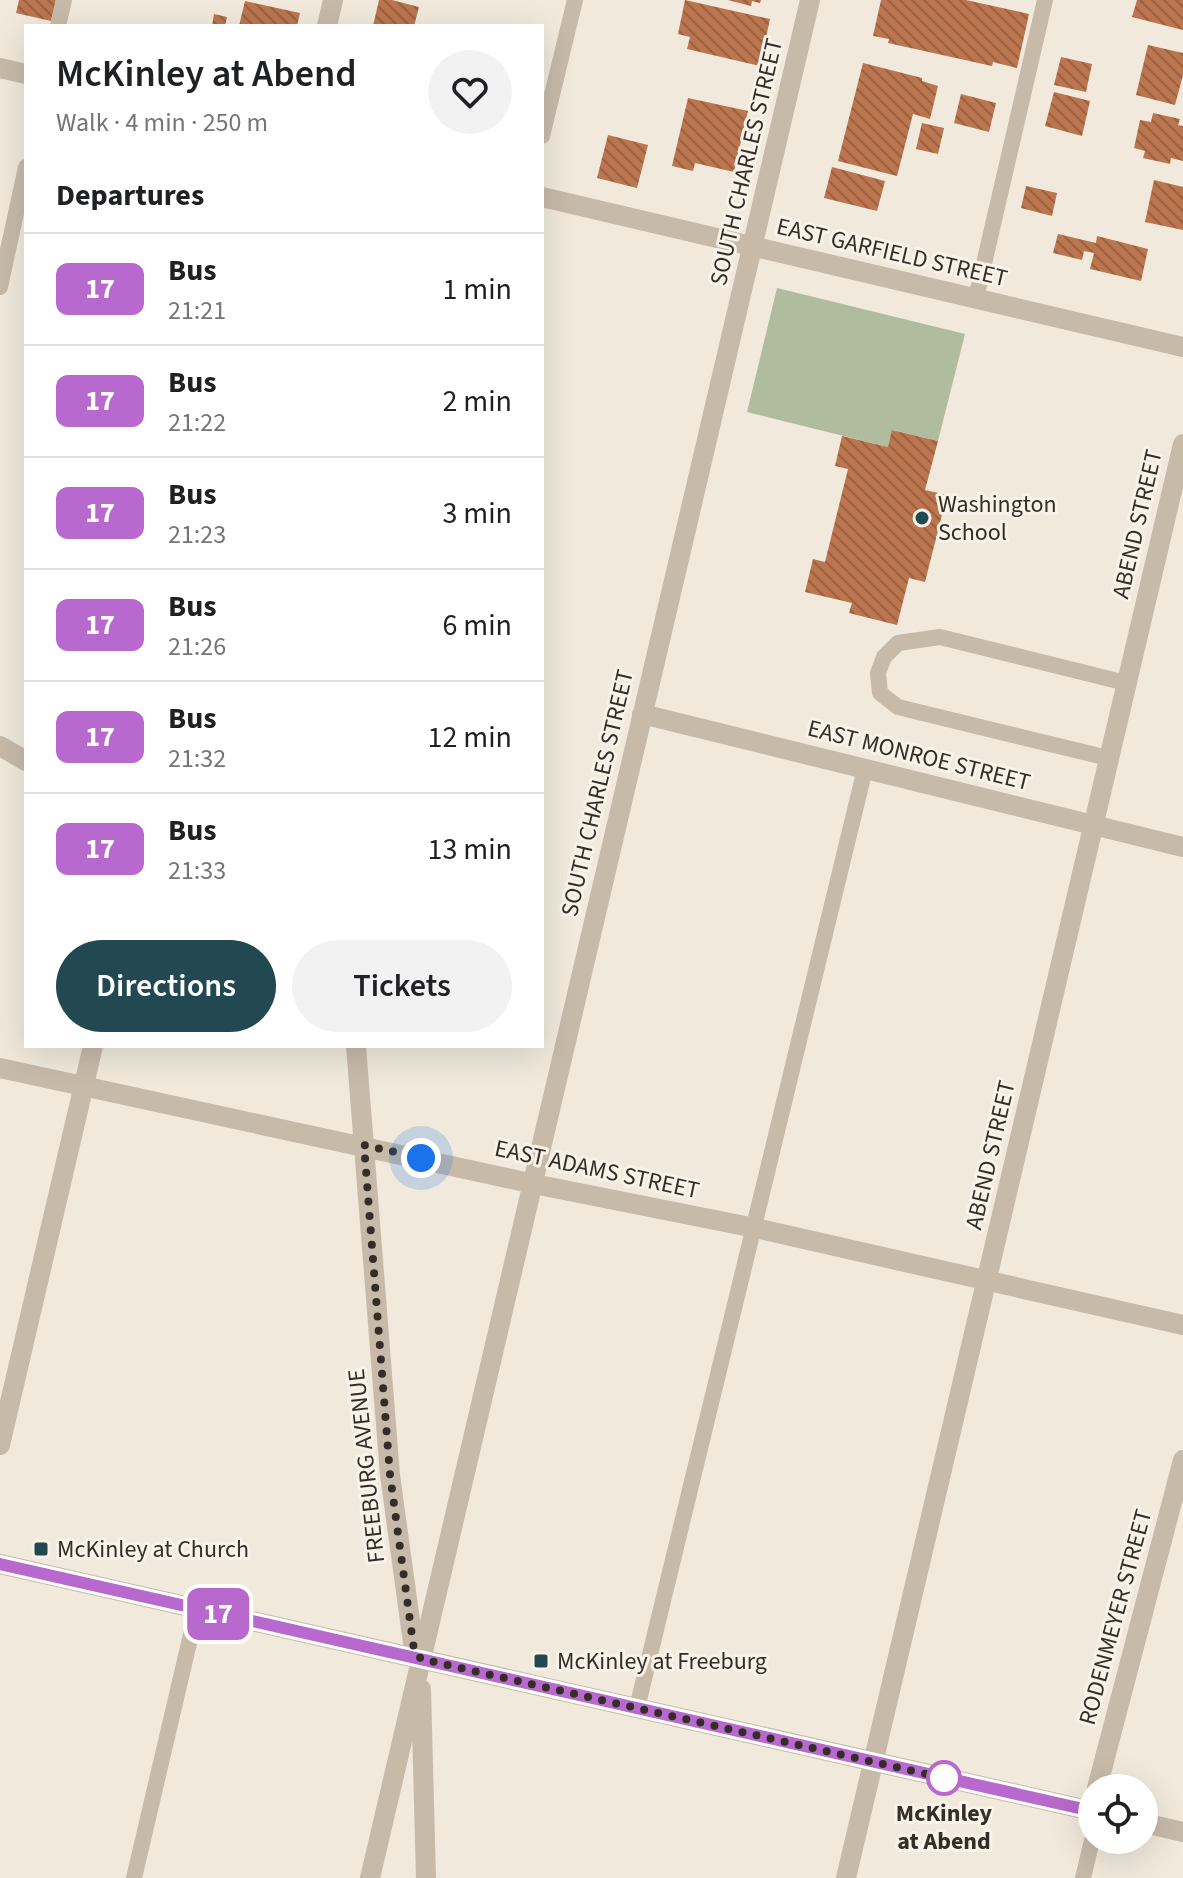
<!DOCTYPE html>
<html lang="en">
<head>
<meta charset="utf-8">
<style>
	:root { --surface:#fff; --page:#f2f2f2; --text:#202124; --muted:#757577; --line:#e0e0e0; --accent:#224952 }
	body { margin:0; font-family:"Source Sans 3",sans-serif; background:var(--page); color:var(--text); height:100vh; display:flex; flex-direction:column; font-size:30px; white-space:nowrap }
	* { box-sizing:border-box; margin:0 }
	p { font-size:26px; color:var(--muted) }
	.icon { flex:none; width:44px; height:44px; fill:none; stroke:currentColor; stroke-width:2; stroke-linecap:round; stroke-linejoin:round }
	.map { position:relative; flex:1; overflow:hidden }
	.details { position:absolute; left:24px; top:24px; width:520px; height:1024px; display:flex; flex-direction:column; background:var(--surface); border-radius:0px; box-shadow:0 8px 32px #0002 }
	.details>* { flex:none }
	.badge { padding:0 16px; border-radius:12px; font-size:28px; line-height:52px }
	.fabs { position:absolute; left:1078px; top:1774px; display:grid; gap:16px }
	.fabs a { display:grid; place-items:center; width:80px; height:80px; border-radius:50%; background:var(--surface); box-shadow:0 8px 32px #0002; font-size:40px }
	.you { position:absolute; width:40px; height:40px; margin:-20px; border:6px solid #fff; border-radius:50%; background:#1a73e8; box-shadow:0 0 0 12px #1a73e833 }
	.map>.badge { position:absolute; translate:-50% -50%; box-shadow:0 0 0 4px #fff }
	h2 { padding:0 32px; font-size:30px; line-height:72px }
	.round { display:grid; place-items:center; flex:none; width:84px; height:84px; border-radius:42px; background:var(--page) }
	.head { display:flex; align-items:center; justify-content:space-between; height:136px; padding:0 32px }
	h1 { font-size:38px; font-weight:600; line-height:60px }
	.primary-button { display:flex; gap:16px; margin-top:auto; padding:16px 32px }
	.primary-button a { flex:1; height:92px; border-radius:48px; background:var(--accent); color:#fff; font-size:32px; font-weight:600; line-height:92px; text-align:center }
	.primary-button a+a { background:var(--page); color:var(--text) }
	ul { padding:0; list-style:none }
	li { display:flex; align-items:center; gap:24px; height:112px; padding:0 32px; border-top:2px solid var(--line) }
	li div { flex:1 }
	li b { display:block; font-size:30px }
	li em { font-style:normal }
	li .badge { min-width:88px; font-weight:700; text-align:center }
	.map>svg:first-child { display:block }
	.park { fill:#afbd9e }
	.building { fill:url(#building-back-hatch) }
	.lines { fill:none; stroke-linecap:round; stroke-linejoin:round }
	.lane { stroke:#c7baa9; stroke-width:16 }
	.street { stroke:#c7baa9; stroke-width:20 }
	.line-casing { stroke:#fff; stroke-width:18 }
	.line { stroke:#b869cd; stroke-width:12 }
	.walk { stroke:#352e28; stroke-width:8; stroke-dasharray:0 14.4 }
	.poi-dot { fill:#224952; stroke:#f8f2e8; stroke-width:3 }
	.stop-dot { fill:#fff; stroke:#b869cd; stroke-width:4 }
	.labels { text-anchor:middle; stroke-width:6; stroke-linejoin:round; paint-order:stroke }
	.street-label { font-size:24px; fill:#352e28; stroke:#f8f2e8 }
	.poi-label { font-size:24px; fill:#352e28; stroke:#f8f2e8; text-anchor:start }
	.stop-label { font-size:24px; font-weight:bold; fill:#352e28; stroke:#f8f2e8 }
</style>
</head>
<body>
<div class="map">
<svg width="1183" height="1878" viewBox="0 0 1183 1878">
	<defs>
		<pattern id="building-back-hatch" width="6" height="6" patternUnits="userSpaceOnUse" patternTransform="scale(2)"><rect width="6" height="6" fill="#bb764f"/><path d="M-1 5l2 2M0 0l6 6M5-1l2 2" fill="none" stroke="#996142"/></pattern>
	</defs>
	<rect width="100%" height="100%" fill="#f0e9dc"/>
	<path class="park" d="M777,288L965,334L938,441L893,430L888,447L747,412Z"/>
	<path class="building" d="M19,0H56L51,21L16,13Z
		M379,0H392L419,7L414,26H373Z
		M685,0L770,19L760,66L687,49L690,37L678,34Z
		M728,0H761L760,3L752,1L751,6Z
		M881,0H966L1029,14L1017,68L993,62L992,66L888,43L889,39L873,36Z
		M1137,0H1183V30L1132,17Z
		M245,1L300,13L297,26H239Z
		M214,14L227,17L225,26H212Z
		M1148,45L1183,53V75L1175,105L1136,95Z
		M1061,57L1092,64L1086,92L1054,85Z
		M863,63L922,78V81L938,86L930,119L913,114L897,176L838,161Z
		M1054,92L1090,101L1082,136L1045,126Z
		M961,94L996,103L989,132L954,123Z
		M688,98L748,111L734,172L695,163L693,171L672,166Z
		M1153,113L1180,119L1178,125L1183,126V161L1171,158L1170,164L1143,158L1145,151L1134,148L1140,120L1151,122Z
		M922,123L944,128L938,154L916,149Z
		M608,135L648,145L637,188L597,178Z
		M832,167L885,181L877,211L824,198Z
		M1154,180L1183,187V230L1145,222Z
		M1026,186L1057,193L1052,216L1021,208Z
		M1058,234L1096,243L1097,236L1148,249L1141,281L1090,269L1094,253L1084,251L1082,260L1053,253Z
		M892,430L938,441L925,490L947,495L925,582L909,578L897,625L849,613L852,603L805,592L813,559L825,562L848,469L835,466L842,436L888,447Z"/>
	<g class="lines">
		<path class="lane" d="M58,26L64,0
			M542,136L575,0
			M0,287L26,167
			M976,298L1045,0
			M1108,758L898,707L880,693L878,673L884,657L898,643L940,637L1126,683
			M637,1708L865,769
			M134,1878L197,1609
			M1083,1878L1092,1840"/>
		<path class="street" d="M327,26L333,0
			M0,68L26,74
			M542,197L1183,347
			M642,714L1183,847
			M0,746L26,761
			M356,1046L390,1475L414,1650L419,1657
			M0,1068L534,1184L755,1228L1183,1325
			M0,1445L93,1046
			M0,1564L1092,1811
			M421,1689L426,1878
			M1097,1788L1183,1460
			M1144,1823L1183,1832
			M370,1878L810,0
			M846,1878L1183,444"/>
	</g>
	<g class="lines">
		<g class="line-casing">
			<path id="line" d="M0,1564L1092,1811"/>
		</g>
		<use href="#line" class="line"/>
		<path class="walk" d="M421,1158L364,1145L390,1475L414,1650L421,1659L944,1778"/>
	</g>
	<g class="poi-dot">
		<circle cx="922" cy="518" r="8"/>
		<rect x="33" y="1541" width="16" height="16" rx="4"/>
		<rect x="533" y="1653" width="16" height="16" rx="4"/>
	</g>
	<circle class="stop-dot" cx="944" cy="1778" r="16"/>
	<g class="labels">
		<g class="street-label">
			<text transform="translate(746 162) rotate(-77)" y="8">SOUTH CHARLES STREET</text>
			<text transform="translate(892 252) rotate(13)" y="8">EAST GARFIELD STREET</text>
			<text transform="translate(1137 524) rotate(-77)" y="8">ABEND STREET</text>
			<text transform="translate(919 755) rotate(14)" y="8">EAST MONROE STREET</text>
			<text transform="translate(597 793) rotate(-77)" y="8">SOUTH CHARLES STREET</text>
			<text transform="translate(990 1155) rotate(-77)" y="8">ABEND STREET</text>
			<text transform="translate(597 1169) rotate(12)" y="8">EAST ADAMS STREET</text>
			<text transform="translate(366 1466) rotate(-96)" y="8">FREEBURG AVENUE</text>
			<text transform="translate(1115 1617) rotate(-75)" y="8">RODENMEYER STREET</text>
		</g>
		<g class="poi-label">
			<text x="938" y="512">Washington<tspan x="938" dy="28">School</tspan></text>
			<text x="57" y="1557">McKinley at Church</text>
			<text x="557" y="1669">McKinley at Freeburg</text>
		</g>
		<g class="stop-label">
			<text x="944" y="1821">McKinley<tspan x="944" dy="28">at Abend</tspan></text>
		</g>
	</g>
</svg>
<div class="fabs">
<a><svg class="icon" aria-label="locate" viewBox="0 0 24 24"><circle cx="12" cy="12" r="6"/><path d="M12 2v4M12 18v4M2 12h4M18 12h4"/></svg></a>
</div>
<div class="you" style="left:421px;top:1158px"></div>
<b class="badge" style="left:218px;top:1614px;background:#b869cd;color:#fff">17</b>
<section class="details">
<div class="head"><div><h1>McKinley at Abend</h1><p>Walk · 4 min · 250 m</p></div><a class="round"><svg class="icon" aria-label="heart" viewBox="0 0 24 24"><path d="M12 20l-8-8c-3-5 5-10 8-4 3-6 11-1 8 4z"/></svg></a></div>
<h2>Departures</h2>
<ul>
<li><span class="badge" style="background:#b869cd;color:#fff">17</span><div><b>Bus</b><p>21:21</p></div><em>1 min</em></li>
<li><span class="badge" style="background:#b869cd;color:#fff">17</span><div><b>Bus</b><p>21:22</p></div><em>2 min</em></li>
<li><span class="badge" style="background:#b869cd;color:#fff">17</span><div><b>Bus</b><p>21:23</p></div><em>3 min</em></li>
<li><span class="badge" style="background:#b869cd;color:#fff">17</span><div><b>Bus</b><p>21:26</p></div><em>6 min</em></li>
<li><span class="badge" style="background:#b869cd;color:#fff">17</span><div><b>Bus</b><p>21:32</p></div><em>12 min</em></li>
<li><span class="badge" style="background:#b869cd;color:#fff">17</span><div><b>Bus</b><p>21:33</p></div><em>13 min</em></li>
</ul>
<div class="primary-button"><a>Directions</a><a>Tickets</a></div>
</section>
</div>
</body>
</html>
